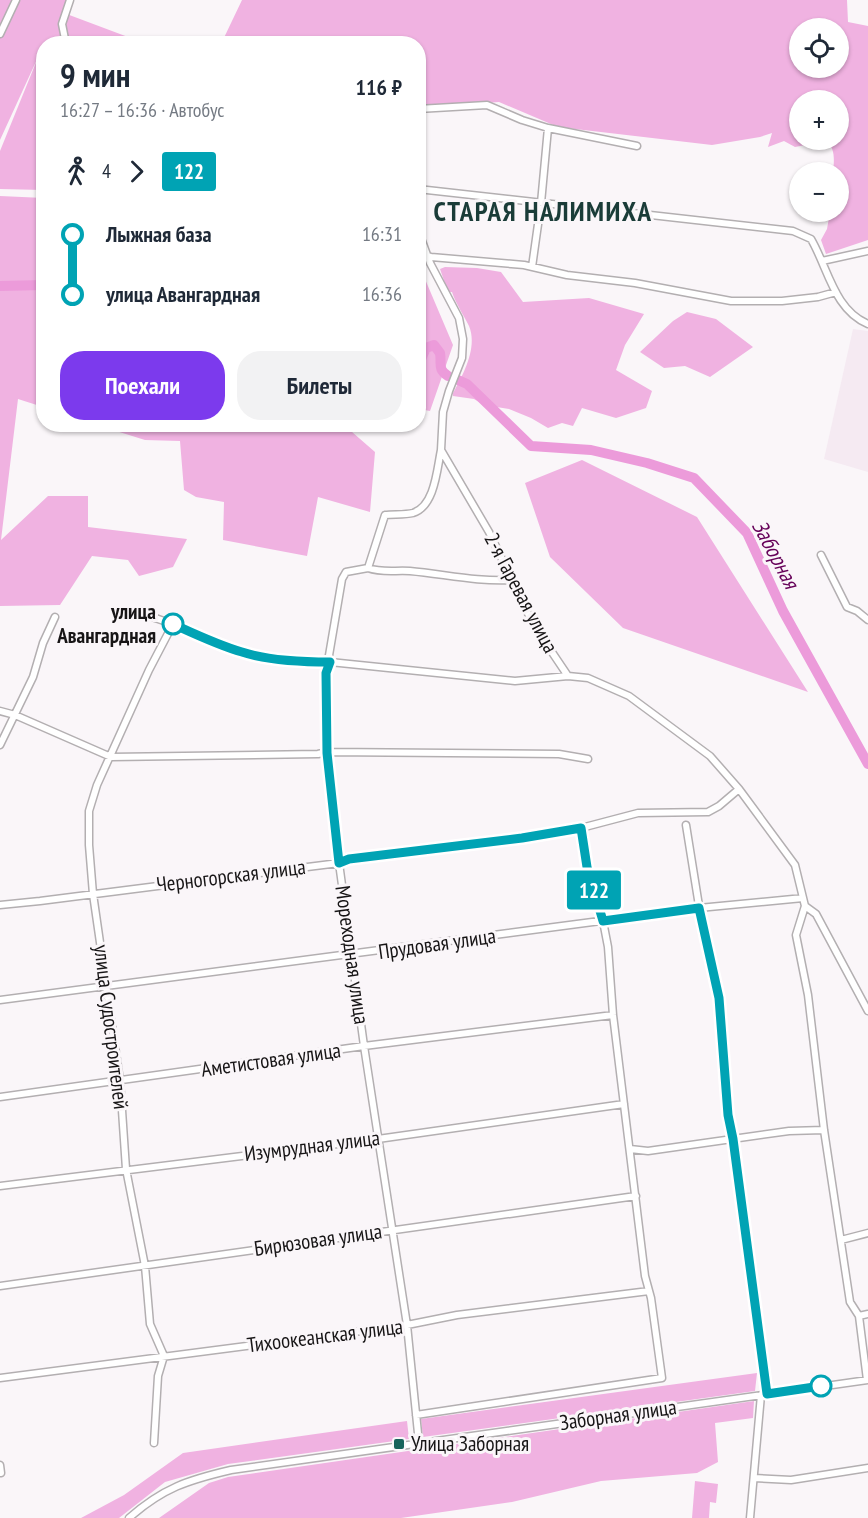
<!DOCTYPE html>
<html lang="ru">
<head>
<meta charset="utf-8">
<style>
	:root { --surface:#fff; --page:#f2f2f3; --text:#1f2937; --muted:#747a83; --accent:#7c3aed }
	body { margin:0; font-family:"PT Sans Narrow",sans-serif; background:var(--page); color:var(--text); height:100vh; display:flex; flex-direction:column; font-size:22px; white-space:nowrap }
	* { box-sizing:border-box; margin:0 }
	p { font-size:20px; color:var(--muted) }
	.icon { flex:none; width:33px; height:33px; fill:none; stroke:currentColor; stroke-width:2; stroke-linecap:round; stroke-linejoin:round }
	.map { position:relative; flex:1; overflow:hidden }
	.sheet { position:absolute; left:36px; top:36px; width:390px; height:396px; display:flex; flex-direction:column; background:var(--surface); border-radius:24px; box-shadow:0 2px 4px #0004 }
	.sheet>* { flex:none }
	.badge { padding:0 12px; border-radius:4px; font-size:21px; line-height:39px }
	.fabs { position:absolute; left:789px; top:18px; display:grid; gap:12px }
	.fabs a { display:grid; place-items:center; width:60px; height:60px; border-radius:50%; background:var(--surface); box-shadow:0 2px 4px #0004; font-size:30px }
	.map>.badge { position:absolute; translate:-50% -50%; box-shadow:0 0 0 3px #fff }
	.legs { display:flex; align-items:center; gap:9px; height:66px; padding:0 24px; font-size:20px }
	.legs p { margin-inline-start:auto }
	.head { display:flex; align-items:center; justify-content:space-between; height:102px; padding:0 24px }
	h1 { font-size:33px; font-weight:800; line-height:45px }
	.button { display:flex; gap:12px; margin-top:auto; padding:12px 24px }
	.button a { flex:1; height:69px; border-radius:24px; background:var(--accent); color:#fff; font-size:24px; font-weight:800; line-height:69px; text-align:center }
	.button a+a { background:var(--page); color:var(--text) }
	ul { padding:0 24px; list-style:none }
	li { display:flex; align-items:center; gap:21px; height:60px; font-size:22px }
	li i { display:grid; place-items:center; width:9px; height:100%; margin:0 8px; background:currentColor }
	li i::after { content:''; width:15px; height:15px; margin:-8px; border:4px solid; border-radius:50%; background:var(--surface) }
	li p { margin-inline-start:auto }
	li:first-child i { background:linear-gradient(#0000 50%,currentColor 0) }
	li:last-child i { background:linear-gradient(currentColor 50%,#0000 0) }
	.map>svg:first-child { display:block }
	.built { fill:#f5eaf2 }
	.green { fill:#f0b2e1; fill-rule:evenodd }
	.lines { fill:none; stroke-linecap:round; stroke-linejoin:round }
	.river { stroke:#ec9bda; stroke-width:10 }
	.minor-casing { stroke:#b3afb1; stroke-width:9 }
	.minor { stroke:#fff; stroke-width:6 }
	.line-1-casing { stroke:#fff; stroke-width:14 }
	.line-1 { stroke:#00a3b4; stroke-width:9 }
	.stop-1-dot { fill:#fff; stroke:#00a3b4; stroke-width:3 }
	.poi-dot { fill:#17635b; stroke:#faf6f9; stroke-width:2 }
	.labels { text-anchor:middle; stroke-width:6; stroke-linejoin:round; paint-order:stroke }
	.street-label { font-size:21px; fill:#171516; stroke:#faf6f9 }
	.stop-label { font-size:21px; font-weight:bold; fill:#171516; stroke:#faf6f9; text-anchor:end }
	.poi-label { font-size:21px; fill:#171516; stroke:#faf6f9; text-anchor:start }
	.water-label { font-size:22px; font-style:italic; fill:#660259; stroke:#faf6f9 }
	.district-label { font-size:27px; font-weight:bold; letter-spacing:1.5px; fill:#1a3c38; stroke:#faf6f9 }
</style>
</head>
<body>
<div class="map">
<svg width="868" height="1518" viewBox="0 0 868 1518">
	<rect width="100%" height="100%" fill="#faf6f9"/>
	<path class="built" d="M853,329L868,331V472L824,459Z"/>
	<path class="green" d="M0,0H68L64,13L144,43L44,44L43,190L0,189V151L39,55L0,140Z
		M242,0H847L848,22L868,26V240L826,254L821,240L827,229L830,212H838V172H833C834,162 836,148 826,141L795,147L784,141L768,147L772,133L760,137L712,145L558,127L499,102L419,108L418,44H221ZM800,28H838V68H800ZM800,100H838V140H800Z
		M0,196L44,198L43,407L18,399L1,540L48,496H88V527L187,539L173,567L139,576L128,560L92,556L60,605L0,606Z
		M419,265L453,345L430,411L419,409Z
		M445,267L477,268L501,272L523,302L589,298L644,314L625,345L616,370L652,391L646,408L616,418L582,408L573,426L562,423L548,428L531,418L509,409L484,405L474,399L453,396V393C463,375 478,347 469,326C463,314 456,304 452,292H448L440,269Z
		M687,312L716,319L753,347L710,377L685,366L664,368L640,352L673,321Z
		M272,425H344L375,452L370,512L318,497L307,556L223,540L224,502L196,497L184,490L180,441L145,440L97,425Z
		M582,460L697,517L808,692L623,628L550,557L525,483Z
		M757,1373L755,1391L423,1437L421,1419Z
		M754,1401L753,1418L715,1423L718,1462L697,1473L601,1481L512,1502L401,1518H159L209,1483L228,1477Z
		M407,1421L409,1439L228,1464L165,1482L119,1518H81L124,1495L183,1453Z
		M695,1481L718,1484L716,1503L710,1502L709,1518H692Z"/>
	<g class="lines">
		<path class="river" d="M0,286L44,285
			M418,366L426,348L434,345L440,353C442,364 437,369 448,376
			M458,380L467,384L531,446L591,450L647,463L694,478L747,533L783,611L868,764"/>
		<g class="minor-casing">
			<path id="minor" d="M0,34L16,0
				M66,44L62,24L70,0
				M73,44L74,41L78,44
				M418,109L487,105L522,120L548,128L637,146
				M418,189L793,231L811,239C828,268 834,310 868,324
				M418,230L430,263L459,318L463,339L462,358L449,391L443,412L441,450L489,532L533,624L568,676
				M418,254L431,257L524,265L567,275L635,283L731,301H782L818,297L836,292
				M822,261L868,251
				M532,267L541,203L548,128
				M821,555L847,607L857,611L868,620
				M368,568L346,572L342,579L326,673L327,752L339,863L364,1046L407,1325L419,1443
				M368,568L385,515C393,514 405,515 413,513C435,506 437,469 441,450
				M368,568C382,573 395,570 410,571C444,574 477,582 512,580
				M130,612C170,618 204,641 242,653C268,660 303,662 330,662L515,681L568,676L588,678L629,696L710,756L739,789L795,865L805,906
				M0,711L15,715L111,757L318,754L327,752L559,754L588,759
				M0,745L33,677L43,643L55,617
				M686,825L704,937L719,998L728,1115L733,1139L767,1394
				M0,905L40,901L339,863L349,859L522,838L581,828L638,813L708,812L719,806L739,789
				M805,906L796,935L808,995L824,1130L850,1302L859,1316L867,1380
				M805,906L816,914L868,1011
				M0,1000L699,908L803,898
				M0,1097L364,1046L613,1015
				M630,1149L648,1151L789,1131L824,1130
				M0,1186L378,1139L624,1104
				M841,1240L868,1233
				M0,1286L636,1196
				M859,1316L868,1314
				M0,1378L407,1325L457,1315L649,1291
				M416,1415L662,1378L651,1298L645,1276L613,1015L608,947L603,921L587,867L581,828
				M154,1443L158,1376L164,1356L150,1324L145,1266L126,1169L120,1081L93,894L89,845V811L97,785L149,670L173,624
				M0,1465L1,1473
				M754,1478L791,1480L868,1468
				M129,1518C163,1488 188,1480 231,1470L868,1380
				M750,1518L761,1395"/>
		</g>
		<use href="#minor" class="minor"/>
	</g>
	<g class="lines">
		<g class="line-1-casing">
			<path id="line-1" d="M173,624C195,634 218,645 242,652C266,660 304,662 330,662L326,673L327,753L339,863L349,859L522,838L581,828L587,867L603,921L699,908L719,998L728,1115L733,1139L767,1394L821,1386"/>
		</g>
		<use href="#line-1" class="line-1"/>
	</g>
	<g class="stop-1-dot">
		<circle cx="173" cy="624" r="10"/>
		<circle cx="821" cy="1386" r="10"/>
	</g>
	<rect class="poi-dot" x="393" y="1438" width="12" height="12" rx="3"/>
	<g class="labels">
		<g class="street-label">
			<text transform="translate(521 593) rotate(62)" y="7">2-я Гаревая улица</text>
			<text transform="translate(231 876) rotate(-7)" y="7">Черногорская улица</text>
			<text transform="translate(437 944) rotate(-8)" y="7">Прудовая улица</text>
			<text transform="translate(352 955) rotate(82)" y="7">Мореходная улица</text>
			<text transform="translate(111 1027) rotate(83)" y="7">улица Судостроителей</text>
			<text transform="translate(271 1060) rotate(-8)" y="7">Аметистовая улица</text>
			<text transform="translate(312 1146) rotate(-7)" y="7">Изумрудная улица</text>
			<text transform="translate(318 1240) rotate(-8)" y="7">Бирюзовая улица</text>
			<text transform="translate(325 1336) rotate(-7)" y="7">Тихоокеанская улица</text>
			<text transform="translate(618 1415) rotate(-8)" y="7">Заборная улица</text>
		</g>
		<g class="stop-label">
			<text x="156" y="619">улица<tspan x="156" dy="24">Авангардная</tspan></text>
		</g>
		<g class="poi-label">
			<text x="411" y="1451">Улица Заборная</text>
		</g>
		<g class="water-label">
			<text transform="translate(776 554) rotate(62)" y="8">Заборная</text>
		</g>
		<g class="district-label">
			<text x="543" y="221">СТАРАЯ НАЛИМИХА</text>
		</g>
	</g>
</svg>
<div class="fabs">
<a><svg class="icon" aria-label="locate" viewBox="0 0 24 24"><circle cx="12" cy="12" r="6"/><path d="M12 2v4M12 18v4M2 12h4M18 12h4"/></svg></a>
<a>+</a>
<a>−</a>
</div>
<b class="badge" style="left:594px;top:890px;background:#00a3b4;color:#fff">122</b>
<section class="sheet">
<div class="head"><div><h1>9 мин</h1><p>16:27 – 16:36 · Автобус</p></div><b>116 ₽</b></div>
<div class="legs"><svg class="icon" aria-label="walk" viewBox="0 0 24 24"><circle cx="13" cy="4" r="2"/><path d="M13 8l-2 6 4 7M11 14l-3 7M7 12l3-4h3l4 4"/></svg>4<svg class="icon" aria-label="forward" viewBox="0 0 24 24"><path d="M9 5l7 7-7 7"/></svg><b class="badge" style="background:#00a3b4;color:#fff">122</b></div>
<ul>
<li><i style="color:#00a3b4"></i><b>Лыжная база</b><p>16:31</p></li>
<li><i style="color:#00a3b4"></i><b>улица Авангардная</b><p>16:36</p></li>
</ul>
<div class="button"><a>Поехали</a><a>Билеты</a></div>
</section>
</div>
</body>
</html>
